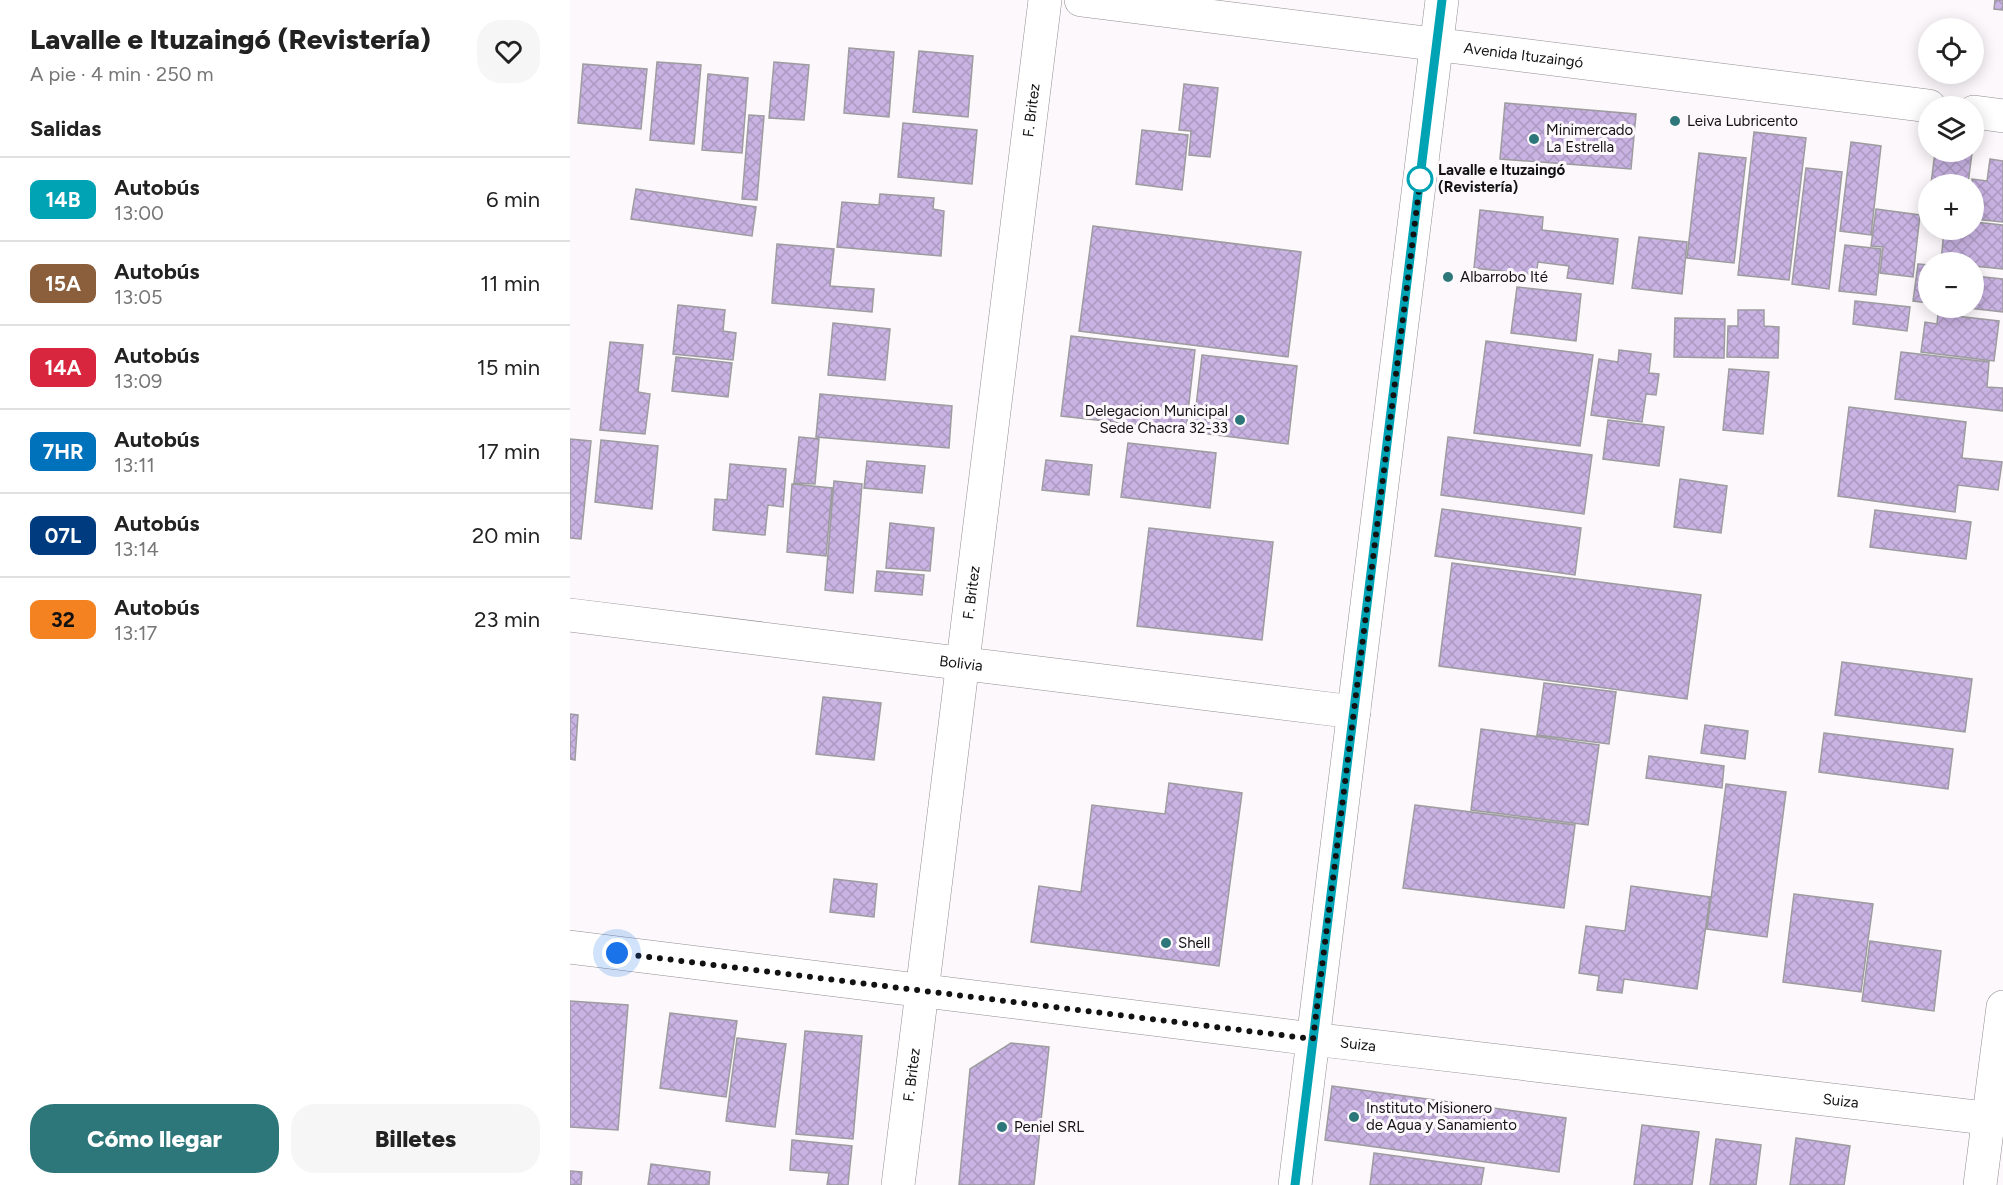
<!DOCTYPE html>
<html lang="es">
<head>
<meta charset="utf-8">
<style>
	:root { --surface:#fff; --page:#f6f6f6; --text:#222; --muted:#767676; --line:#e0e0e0; --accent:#2d777b }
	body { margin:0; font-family:Figtree,sans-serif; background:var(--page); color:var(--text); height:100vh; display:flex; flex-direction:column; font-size:22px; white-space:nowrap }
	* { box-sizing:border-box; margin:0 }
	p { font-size:20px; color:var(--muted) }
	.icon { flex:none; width:33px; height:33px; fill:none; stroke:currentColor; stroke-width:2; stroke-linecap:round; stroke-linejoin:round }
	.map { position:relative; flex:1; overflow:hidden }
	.details { display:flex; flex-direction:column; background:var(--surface); width:570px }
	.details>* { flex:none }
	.badge { padding:0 12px; border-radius:9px; font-size:21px; line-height:39px }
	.controls { position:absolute; left:1348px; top:18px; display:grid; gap:12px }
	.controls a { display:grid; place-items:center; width:66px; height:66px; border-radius:50%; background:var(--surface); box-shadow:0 3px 15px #0003; font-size:30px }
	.you { position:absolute; width:30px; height:30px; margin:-15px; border:4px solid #fff; border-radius:50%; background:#1a73e8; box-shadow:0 0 0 9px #1a73e833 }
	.map>.badge { position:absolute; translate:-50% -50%; box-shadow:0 0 0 3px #fff }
	h2 { padding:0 30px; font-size:22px; line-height:54px }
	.round { display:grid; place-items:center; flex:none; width:63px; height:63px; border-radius:24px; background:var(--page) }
	.head { display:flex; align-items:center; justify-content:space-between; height:102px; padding:0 30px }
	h1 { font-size:28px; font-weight:800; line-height:45px }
	.action { display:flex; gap:12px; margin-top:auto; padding:12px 30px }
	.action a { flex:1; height:69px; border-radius:24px; background:var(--accent); color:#fff; font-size:24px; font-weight:800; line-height:69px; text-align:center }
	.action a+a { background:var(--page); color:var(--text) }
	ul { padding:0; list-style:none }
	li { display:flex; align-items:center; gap:18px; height:84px; padding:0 30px; border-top:2px solid var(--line) }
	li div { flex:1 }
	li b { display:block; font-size:22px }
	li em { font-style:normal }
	li .badge { min-width:66px; font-weight:700; text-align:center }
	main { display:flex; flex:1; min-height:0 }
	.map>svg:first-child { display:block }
	.building { fill:url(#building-cross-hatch); stroke:#9d9c9f; stroke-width:1.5 }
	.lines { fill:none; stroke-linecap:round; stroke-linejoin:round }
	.minor-casing { stroke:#928e91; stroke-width:34 }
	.major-casing { stroke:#928e91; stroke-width:34 }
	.minor { stroke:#fff; stroke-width:33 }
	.major { stroke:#fff; stroke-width:33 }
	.line-casing { stroke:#fff; stroke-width:14 }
	.line { stroke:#00a3b4; stroke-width:9 }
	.walk { stroke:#131213; stroke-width:6; stroke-dasharray:0 10.8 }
	.poi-dot { fill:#2d777b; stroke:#fcf8fb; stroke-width:2 }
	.stop-dot { fill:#fff; stroke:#00a3b4; stroke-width:3 }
	.labels { text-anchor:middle; stroke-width:6; stroke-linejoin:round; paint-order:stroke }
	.street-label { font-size:15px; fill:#131213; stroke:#fcf8fb }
	.poi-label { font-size:15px; fill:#131213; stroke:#fcf8fb; text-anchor:start }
	.stop-label { font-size:15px; font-weight:bold; fill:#131213; stroke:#fcf8fb; text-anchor:start }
</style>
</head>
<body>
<main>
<section class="details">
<div class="head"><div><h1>Lavalle e Ituzaingó (Revistería)</h1><p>A pie · 4 min · 250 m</p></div><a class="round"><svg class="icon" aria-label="heart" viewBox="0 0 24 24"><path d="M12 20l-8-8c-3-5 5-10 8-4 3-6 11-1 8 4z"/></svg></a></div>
<h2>Salidas</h2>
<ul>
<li><span class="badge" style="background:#00a3b4;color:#fff">14B</span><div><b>Autobús</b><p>13:00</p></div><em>6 min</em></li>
<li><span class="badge" style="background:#8b5e3c;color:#fff">15A</span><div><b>Autobús</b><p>13:05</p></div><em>11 min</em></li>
<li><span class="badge" style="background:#d7263d;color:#fff">14A</span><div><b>Autobús</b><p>13:09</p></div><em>15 min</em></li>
<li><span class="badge" style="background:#0072bc;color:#fff">7HR</span><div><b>Autobús</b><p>13:11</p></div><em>17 min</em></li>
<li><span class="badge" style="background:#003b80;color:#fff">07L</span><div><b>Autobús</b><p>13:14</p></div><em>20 min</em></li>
<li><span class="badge" style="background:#f58220;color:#111">32</span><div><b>Autobús</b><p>13:17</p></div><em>23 min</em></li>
</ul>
<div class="action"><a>Cómo llegar</a><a>Billetes</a></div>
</section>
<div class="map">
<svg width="1433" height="1185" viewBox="0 0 1433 1185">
	<defs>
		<pattern id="building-cross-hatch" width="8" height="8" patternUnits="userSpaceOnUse" patternTransform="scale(1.5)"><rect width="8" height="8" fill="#c9b3e3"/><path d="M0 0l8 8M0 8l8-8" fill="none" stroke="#ac99c2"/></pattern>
	</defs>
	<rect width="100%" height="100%" fill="#fcf8fb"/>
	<path class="building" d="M1425,0H1433V10L1424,9Z
		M279,48L324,52L319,117L274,113Z
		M349,51L403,56L398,117L343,112Z
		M87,62L131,65L124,144L80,140Z
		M204,62L239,65L234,120L199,118Z
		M13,64L77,69L71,129L8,123Z
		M138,74L178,78L172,153L132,150Z
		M614,84L648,88L640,157L619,155L621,131L609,130Z
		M935,103L1066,114L1061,169L930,159Z
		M179,115L194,116L187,200L172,199Z
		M333,123L407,130L402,184L328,177Z
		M572,130L618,135L612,190L566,184Z
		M1184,132L1236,138L1219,280L1168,275Z
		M1281,142L1311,146L1301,235L1270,231Z
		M1365,152L1402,153L1398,184H1361Z
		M1129,153L1176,158L1164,263L1117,258Z
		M1420,159L1433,161V222L1404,219L1402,179L1417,181Z
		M1236,168L1272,172L1259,289L1222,284Z
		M66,189L186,207L182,236L61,219Z
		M310,194L364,198L363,209L374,211L371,256L267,247L272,202L309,205Z
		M1306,209L1350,215L1343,277L1310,273L1313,247L1301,246Z
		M910,210L973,217L972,230L1048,239L1043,284L997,278L999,266L968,262L966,275L904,268Z
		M1404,222L1433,225V269L1404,266V262H1371L1374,230H1404Z
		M523,226L731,252L718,357L509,331Z
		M1069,237L1117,242L1112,294L1062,288Z
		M207,244L264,249L260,286L304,289L302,312L202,303Z
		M1275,245L1311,249L1306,295L1269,291Z
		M1348,264L1359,265V303L1343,301Z
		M1404,276L1433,279V312L1398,308H1404Z
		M947,287L1011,294L1006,341L941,333Z
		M1285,301L1340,307L1337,331L1283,324Z
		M108,305L155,310L153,331L166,333L163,360L103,354Z
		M1168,310H1194V326L1209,327L1208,358L1157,357L1158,326H1168Z
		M1368,314L1429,321L1424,361L1351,352L1355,322L1367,324Z
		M1105,318L1155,319L1154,358L1104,357Z
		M263,323L320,329L315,380L258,375Z
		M501,336L625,350L616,430L491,416Z
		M916,341L1023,355L1010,446L904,433Z
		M40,342L73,345L68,392L80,394L75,434L30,430Z
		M1049,350L1081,354L1079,373L1089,374L1086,395L1076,394L1072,422L1021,415L1029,359L1048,362Z
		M1331,352L1419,362L1417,387L1433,388V411L1325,399Z
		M632,355L727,366L718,444L623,432Z
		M106,357L162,363L158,397L102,391Z
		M1159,369L1199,372L1193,434L1153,430Z
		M250,394L382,406L379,448L246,437Z
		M1279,407L1396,422L1392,458L1432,462L1428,490L1388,485L1385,512L1268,496Z
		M1038,420L1094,427L1089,466L1033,459Z
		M229,437L249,439L245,484L224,483Z
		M878,437L1022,455L1014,514L871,495Z
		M0,439L21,441L11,539L0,538Z
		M31,440L88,446L82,509L25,502Z
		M558,443L646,453L640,508L551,497Z
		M476,460L522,465L519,495L472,490Z
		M297,461L355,466L352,493L294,488Z
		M160,464L216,469L213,507L198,505L195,535L143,530L145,499L157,500Z
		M1110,479L1157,486L1151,533L1104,527Z
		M264,481L292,484L283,593L255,590Z
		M222,484L262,488L256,556L217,552Z
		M872,509L1011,528L1005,575L865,556Z
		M1305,510L1401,522L1396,559L1300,547Z
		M320,523L364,528L360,571L316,568Z
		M579,528L703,542L692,640L567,626Z
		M882,563L1131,595L1117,699L869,666Z
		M307,571L354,575L352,595L305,591Z
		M1272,662L1402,679L1395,732L1265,715Z
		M974,683L1046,692L1039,744L967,735Z
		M253,697L311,703L304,760L246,754Z
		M0,714L8,715L5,760L0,759Z
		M1135,725L1178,731L1175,759L1131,753Z
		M911,729L1029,745L1018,825L901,810Z
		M1254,733L1383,749L1378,789L1249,772Z
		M1079,756L1154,766L1152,788L1076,778Z
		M599,783L672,793L649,966L461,942L469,886L511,892L522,805L595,814Z
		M1156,784L1216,792L1197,937L1137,929Z
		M845,805L1005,825L994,908L833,888Z
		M264,879L307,884L304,917L260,912Z
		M1061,886L1140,897L1127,989L1054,979L1052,993L1027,990L1029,976L1009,973L1016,926L1055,931Z
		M1224,894L1303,904L1291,992L1213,982Z
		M1300,941L1371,951L1364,1011L1292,1001Z
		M0,1001L58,1005L48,1130L0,1127Z
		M100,1013L167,1021L156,1097L90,1088Z
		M235,1031L292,1036L283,1139L226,1134Z
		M167,1038L216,1044L205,1127L156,1121Z
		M441,1043L479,1047L464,1185H389L400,1069Z
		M762,1086L996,1118L989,1172L755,1140Z
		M1072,1125L1129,1132L1122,1185H1064Z
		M1226,1138L1280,1146L1274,1185H1220Z
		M1146,1139L1191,1145L1186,1185H1140Z
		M222,1140L282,1146L278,1185H257L259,1173L220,1170Z
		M804,1153L914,1168L911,1185H800Z
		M81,1164L140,1172L139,1185H78Z
		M0,1171L12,1172L11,1185H0Z"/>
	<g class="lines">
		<g class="minor-casing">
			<g id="minor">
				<path id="s1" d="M0,615L784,712"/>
				<path id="s2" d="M0,947L743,1039L1433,1120"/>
				<path id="s3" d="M328,1185L475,0"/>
				<path d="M1410,1185L1433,1007"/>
			</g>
		</g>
		<g class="major-casing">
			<g id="major">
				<path id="s4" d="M511,0L1359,106"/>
				<path d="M1404,112L1433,116"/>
				<path d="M725,1185L872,0"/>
			</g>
		</g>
		<use href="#minor" class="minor"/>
		<use href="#major" class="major"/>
	</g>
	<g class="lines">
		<g class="line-casing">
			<path id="line" d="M725,1185L872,0"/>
		</g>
		<use href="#line" class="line"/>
		<path class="walk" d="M47,953L743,1039L851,174L850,179"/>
	</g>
	<g class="poi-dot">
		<circle cx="1105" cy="121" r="6"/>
		<circle cx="964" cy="139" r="6"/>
		<circle cx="878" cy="277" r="6"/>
		<circle cx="670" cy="420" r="6"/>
		<circle cx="596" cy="943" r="6"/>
		<circle cx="784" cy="1117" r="6"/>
		<circle cx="432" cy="1127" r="6"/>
	</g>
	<circle class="stop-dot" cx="850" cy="179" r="12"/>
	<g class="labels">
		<g class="street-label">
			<text dy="5" stroke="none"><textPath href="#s4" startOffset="446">Avenida Ituzaingó</textPath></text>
			<text dy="5" stroke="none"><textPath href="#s3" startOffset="1083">F. Britez</textPath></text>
			<text dy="5" stroke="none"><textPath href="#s3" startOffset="597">F. Britez</textPath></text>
			<text dy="5" stroke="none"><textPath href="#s1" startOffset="394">Bolivia</textPath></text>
			<text dy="5" stroke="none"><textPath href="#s2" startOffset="794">Suiza</textPath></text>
			<text dy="5" stroke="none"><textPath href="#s3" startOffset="111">F. Britez</textPath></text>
			<text dy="5" stroke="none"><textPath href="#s2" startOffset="1280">Suiza</textPath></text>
		</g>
		<g class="poi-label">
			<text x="1117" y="126">Leiva Lubricento</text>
			<text x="976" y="135">Minimercado<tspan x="976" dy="17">La Estrella</tspan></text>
			<text x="890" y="282">Albarrobo Ité</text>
			<text x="658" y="416" text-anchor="end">Delegacion Municipal<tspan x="658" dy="17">Sede Chacra 32-33</tspan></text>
			<text x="608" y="948">Shell</text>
			<text x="796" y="1113">Instituto Misionero<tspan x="796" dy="17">de Agua y Sanamiento</tspan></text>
			<text x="444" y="1132">Peniel SRL</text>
		</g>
		<g class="stop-label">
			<text x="868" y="175">Lavalle e Ituzaingó<tspan x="868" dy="17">(Revistería)</tspan></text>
		</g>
	</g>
</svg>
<div class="controls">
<a><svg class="icon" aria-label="locate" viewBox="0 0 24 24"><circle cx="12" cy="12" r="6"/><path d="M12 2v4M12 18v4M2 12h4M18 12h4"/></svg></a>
<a><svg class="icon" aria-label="layers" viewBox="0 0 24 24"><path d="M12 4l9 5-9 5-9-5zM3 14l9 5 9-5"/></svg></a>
<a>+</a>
<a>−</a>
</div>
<div class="you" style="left:47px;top:953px"></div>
</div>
</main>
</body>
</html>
